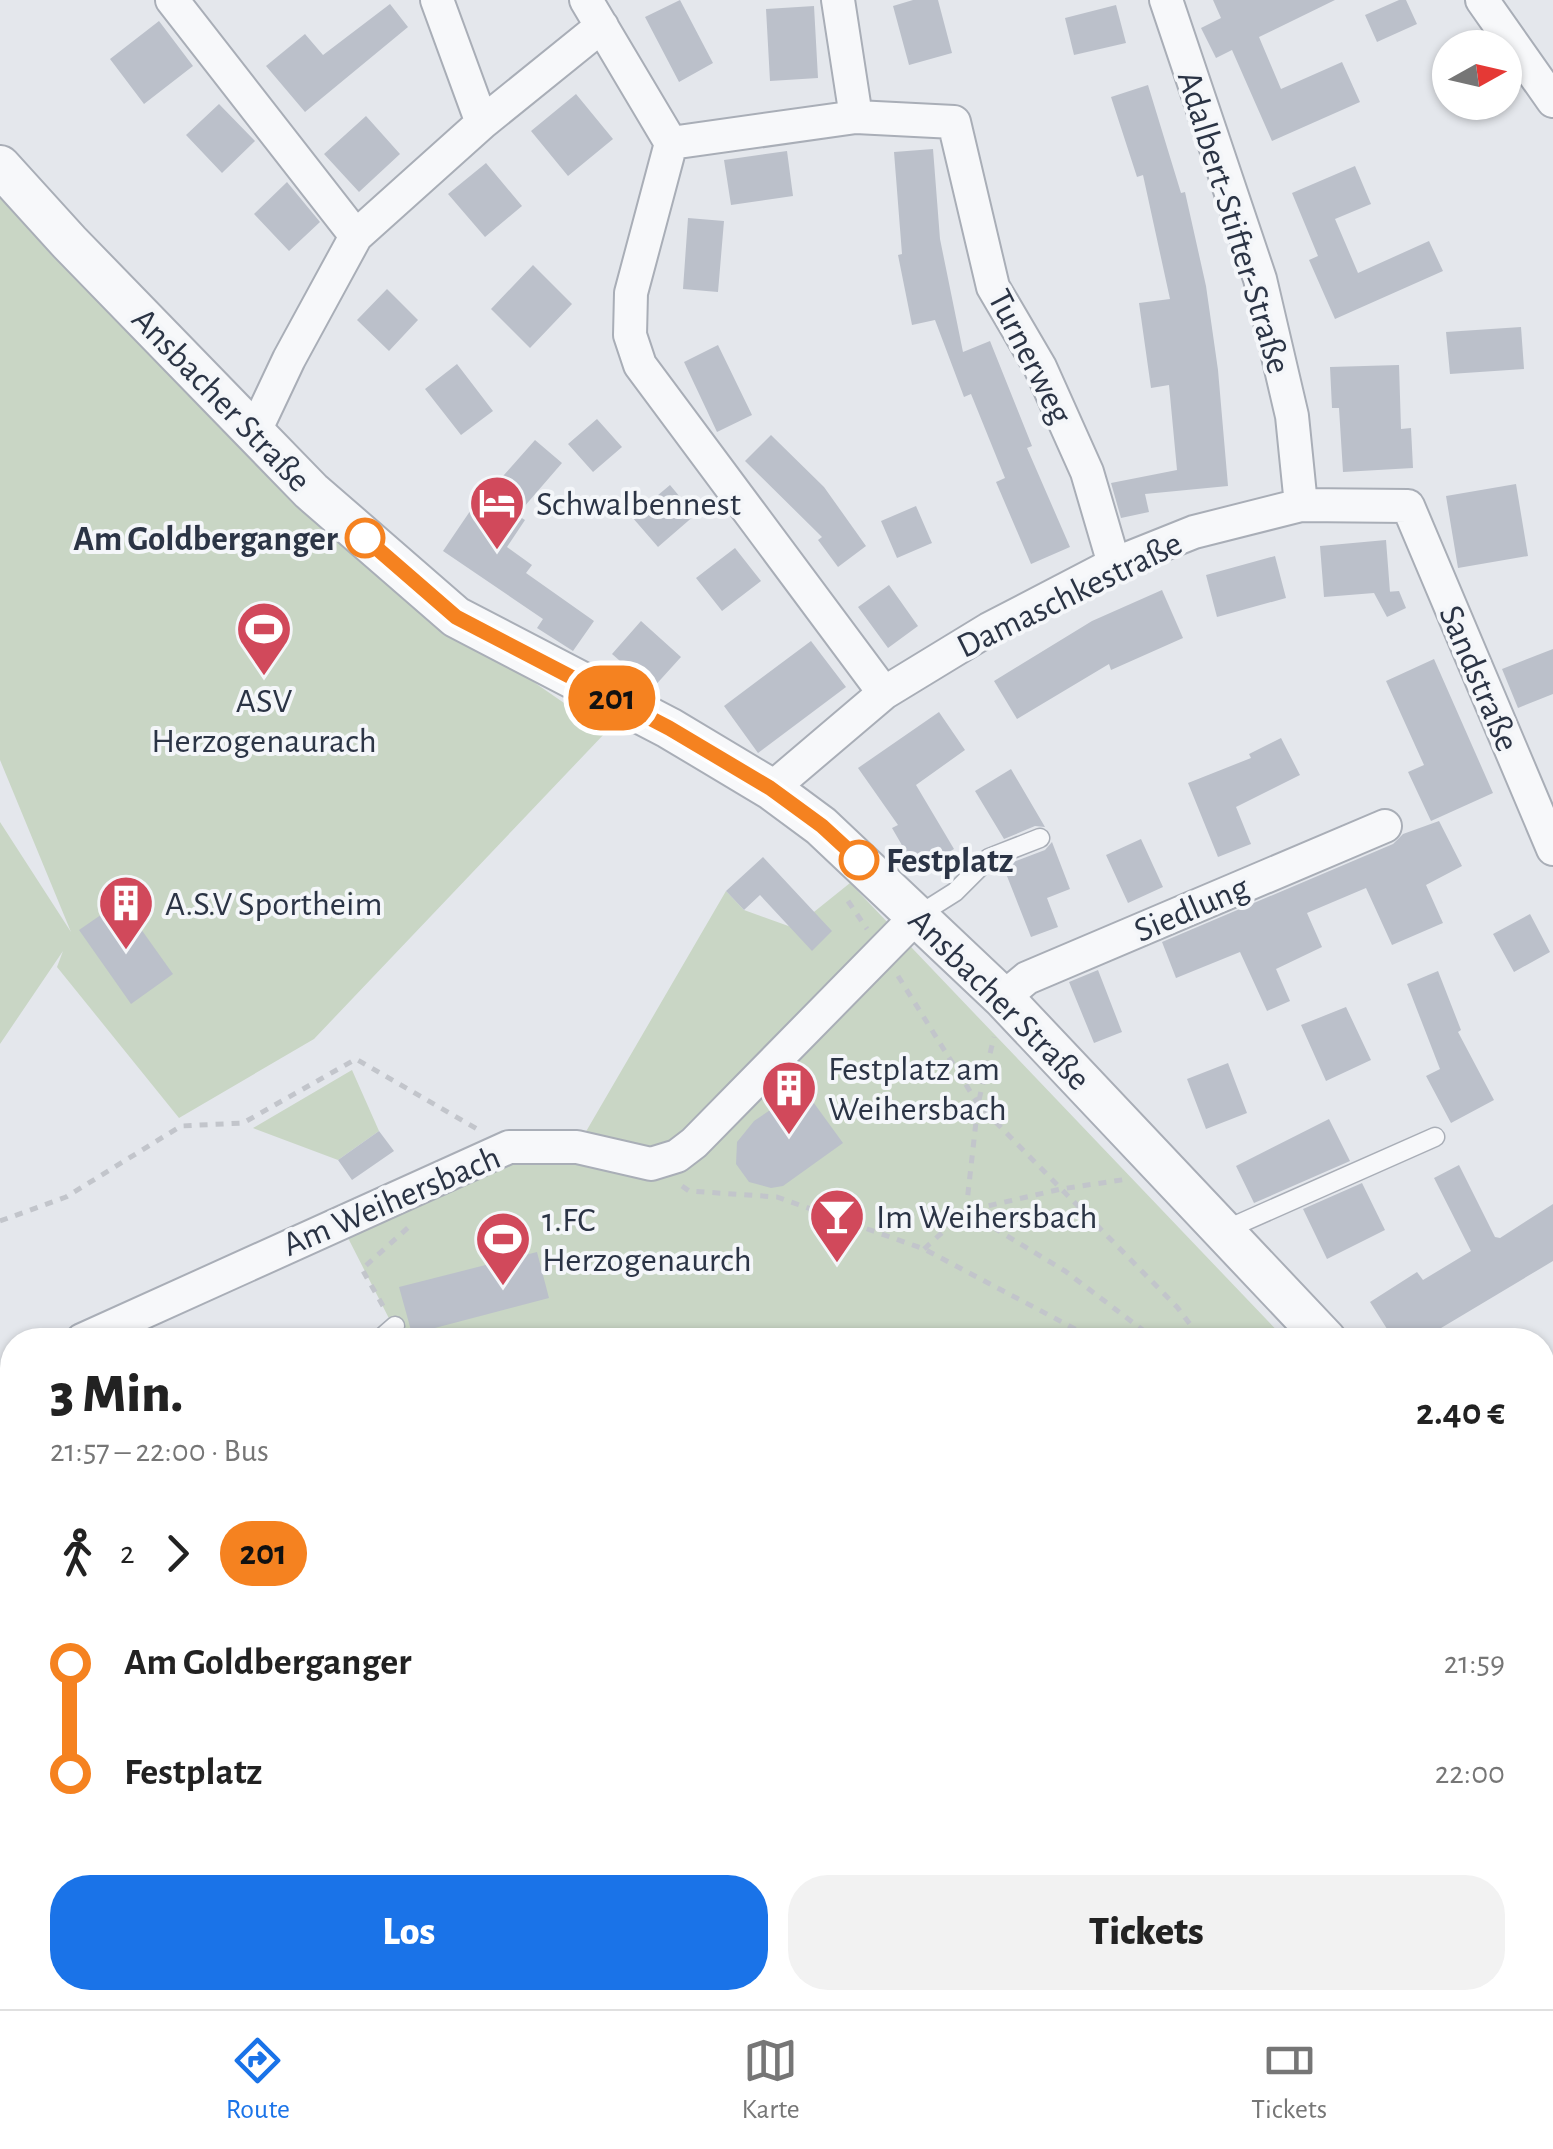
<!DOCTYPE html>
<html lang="de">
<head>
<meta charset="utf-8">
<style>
	:root { --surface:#fff; --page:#f2f2f2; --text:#222; --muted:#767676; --line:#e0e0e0; --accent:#1a73e8 }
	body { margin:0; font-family:"Alegreya Sans",sans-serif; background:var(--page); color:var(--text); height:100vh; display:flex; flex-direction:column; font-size:38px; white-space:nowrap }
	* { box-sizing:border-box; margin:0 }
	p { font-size:32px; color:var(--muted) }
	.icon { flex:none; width:55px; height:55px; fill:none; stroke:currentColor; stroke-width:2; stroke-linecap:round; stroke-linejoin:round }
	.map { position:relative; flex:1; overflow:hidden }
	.details { position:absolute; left:0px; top:1328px; width:1555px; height:682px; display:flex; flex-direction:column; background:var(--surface); border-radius:40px 40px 0 0; box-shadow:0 2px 8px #0004 }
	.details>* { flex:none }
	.badge { padding:0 20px; border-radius:32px; font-size:35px; line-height:65px }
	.needle { width:65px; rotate:82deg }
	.buttons { position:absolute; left:1432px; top:30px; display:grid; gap:20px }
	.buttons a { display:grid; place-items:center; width:90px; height:90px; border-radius:50%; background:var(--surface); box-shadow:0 2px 8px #0004; font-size:50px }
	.map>.badge { position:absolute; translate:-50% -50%; box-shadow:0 0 0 5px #fff }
	.legs { display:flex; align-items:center; gap:15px; height:110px; padding:0 50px; font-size:32px }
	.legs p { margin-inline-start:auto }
	.summary { display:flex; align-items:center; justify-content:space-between; height:170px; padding:0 50px }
	h1 { font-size:55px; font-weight:800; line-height:75px }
	.primary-button { display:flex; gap:20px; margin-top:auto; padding:20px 50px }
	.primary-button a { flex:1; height:115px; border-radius:40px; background:var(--accent); color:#fff; font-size:40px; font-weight:800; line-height:115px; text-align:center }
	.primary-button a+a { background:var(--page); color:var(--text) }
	ul { padding:0 50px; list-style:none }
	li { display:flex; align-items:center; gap:35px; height:110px; font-size:38px }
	li i { display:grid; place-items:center; width:15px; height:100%; margin:0 12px; background:currentColor }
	li i::after { content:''; width:25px; height:25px; margin:-12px; border:8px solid; border-radius:50%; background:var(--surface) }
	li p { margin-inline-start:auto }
	li:first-child i { background:linear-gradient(#0000 50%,currentColor 0) }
	li:last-child i { background:linear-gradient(currentColor 50%,#0000 0) }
	.tabs { display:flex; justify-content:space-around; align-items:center; height:140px; border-top:2px solid var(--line); background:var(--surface); font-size:28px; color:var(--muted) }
	.tabs a { display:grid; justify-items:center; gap:5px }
	.tabs .on { color:var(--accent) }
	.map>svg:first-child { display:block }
	.green { fill:#c9d6c5 }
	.building { fill:#bbc0ca }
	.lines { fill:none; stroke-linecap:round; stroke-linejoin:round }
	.service-casing { stroke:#a9aeb7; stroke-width:21 }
	.minor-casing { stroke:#a9aeb7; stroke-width:36 }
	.tertiary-casing { stroke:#a9aeb7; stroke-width:44 }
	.path { stroke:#c2c5cb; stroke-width:5; stroke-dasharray:8 8; stroke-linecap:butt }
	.service { stroke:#f7f8fa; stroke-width:18 }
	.minor { stroke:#f7f8fa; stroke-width:32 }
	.tertiary { stroke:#f7f8fa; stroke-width:40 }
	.line-1-casing { stroke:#fff; stroke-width:22 }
	.line-1 { stroke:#f58220; stroke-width:15 }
	.stop-1-dot { fill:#fff; stroke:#f58220; stroke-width:5 }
	.labels { text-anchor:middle; stroke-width:8; stroke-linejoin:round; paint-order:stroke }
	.street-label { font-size:35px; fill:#2b3445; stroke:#f4f6f9 }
	.poi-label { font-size:35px; fill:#2b3445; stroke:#f4f6f9; text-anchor:start }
	.stop-label { font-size:35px; font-weight:bold; fill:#2b3445; stroke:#f4f6f9; text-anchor:end }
</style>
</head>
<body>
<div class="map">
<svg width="1553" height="2009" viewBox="0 0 1553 2009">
	<rect width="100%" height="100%" fill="#e4e7ec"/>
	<path class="green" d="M0,191L450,624L606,732L314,1039L179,1118L57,967L63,951L0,1044V822L71,932L0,760Z
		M850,883L1286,1340H400L347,1236L513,1159L577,1147L726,891L744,910L794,928Z
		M352,1070L379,1131L338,1160L253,1128Z
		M1542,1609L1553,1620V1801L1543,1797Z
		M12,1738V1998H332L323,2009H0V1770Z"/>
	<path class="building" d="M680,0L713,63L679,82L645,17Z
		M913,0H938L952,53L909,65L893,6Z
		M1213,0H1335L1259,37L1281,89L1342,62L1360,102L1272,141L1232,50L1216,58L1201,28L1221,18Z
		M1399,0H1406L1417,24L1377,42L1365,15Z
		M390,4L408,27L305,112L266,66L305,34L323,55Z
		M1116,5L1126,43L1074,55L1065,18Z
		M814,6L818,78L770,81L766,9Z
		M159,21L193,66L144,104L110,59Z
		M1148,85L1181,193L1185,192L1206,286L1218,370L1228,486L1145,494L1149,512L1121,518L1111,483L1177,470L1169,385L1151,388L1139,303L1170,299L1143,175L1137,177L1111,97Z
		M576,94L613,139L568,176L531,131Z
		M219,104L255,141L222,173L186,135Z
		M366,116L400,154L359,192L324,154Z
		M933,149L940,239L963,352L990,341L1032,446L1027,448L1070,547L1031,564L996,482L1005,478L971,394L964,397L935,320L912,325L898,255L902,254L894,152Z
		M787,151L793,196L731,205L724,160Z
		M486,163L522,206L485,237L448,194Z
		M1355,166L1371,204L1335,219L1358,273L1429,241L1443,271L1335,319L1309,260L1318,256L1292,193Z
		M287,182L320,222L289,251L254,214Z
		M688,218L724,221L718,292L683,289Z
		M533,265L572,304L530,348L491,309Z
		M387,289L418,320L389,351L357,320Z
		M1521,327L1524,369L1450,374L1446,332Z
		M718,345L752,415L717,432L684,362Z
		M457,364L493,411L461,435L425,389Z
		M1399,365L1401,429L1411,428L1413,468L1343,472L1339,408H1332L1330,367Z
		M597,419L622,447L593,472L568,444Z
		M771,435L824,487L866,546L838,567L818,540L822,537L745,461Z
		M535,440L562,463L517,515L525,520L507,547L532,565L526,573L594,621L573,651L537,628L543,619L443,551L483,492L487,494Z
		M1516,484L1528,556L1458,568L1446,496Z
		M670,485L695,515L658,547L632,517Z
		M916,506L932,543L897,558L881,521Z
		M1386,540L1390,592H1386L1399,591L1406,608L1387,617L1374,593L1324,597L1320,546Z
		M735,548L761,581L722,611L696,578Z
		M1275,556L1286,598L1217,617L1206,575Z
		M889,585L918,626L888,648L858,607Z
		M1162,590L1183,638L1111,670L1109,664L1017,719L994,681L1092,621Z
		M641,621L681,657L652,689L612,654Z
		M811,641L846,687L758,753L724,706Z
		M1553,649V694L1518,708L1502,669Z
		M1434,659L1493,793L1431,821L1408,772L1424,765L1386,681Z
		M939,712L965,750L916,785L954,849L917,871L892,828L898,825L858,768Z
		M1281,738L1300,775L1236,807L1251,844L1218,857L1188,783L1251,758L1249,754Z
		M1011,769L1045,827L1035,826L1004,839L975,791Z
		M1439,821L1462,866L1426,885L1443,923L1392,945L1366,888L1307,913L1322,947L1276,969L1290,1001L1267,1011L1240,952L1176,978L1162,942L1393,844L1403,834Z
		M1141,839L1163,887L1128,903L1106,855Z
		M1052,842L1070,889L1047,898L1058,927L1031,937L1003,866L1045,850Z
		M763,857L832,931L812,951L760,895L744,910L726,891Z
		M121,901L173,974L131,1004L79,930Z
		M1530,914L1550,952L1514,972L1493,934Z
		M1098,970L1122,1032L1094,1043L1069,982Z
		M1438,971L1461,1030L1458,1032L1494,1100L1451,1123L1426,1076L1440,1069L1407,984Z
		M1346,1007L1371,1060L1326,1081L1301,1025Z
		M1228,1063L1247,1113L1206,1129L1187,1079Z
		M803,1088L843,1143L783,1186L771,1188L749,1182L736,1164L737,1142L754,1121Z
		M1329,1119L1350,1161L1254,1203L1236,1166Z
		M379,1131L394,1151L352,1180L338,1160Z
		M1459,1165L1495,1237L1500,1238L1553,1204V1261L1421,1340H1394L1370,1302L1417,1272L1423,1280L1471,1251L1434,1178Z
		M1362,1183L1385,1230L1327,1259L1303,1209Z
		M537,1252L549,1298L412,1334L399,1287Z"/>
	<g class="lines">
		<g class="service-casing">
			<path id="service" d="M917,916L955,892L989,858L1040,838
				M1225,1230L1435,1137
				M379,1340L395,1326
				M337,2009L347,1998"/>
		</g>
		<g class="minor-casing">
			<path id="minor" d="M172,0L356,236
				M437,0L482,123
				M586,0L671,143L631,293L630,335L640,365L884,693
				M838,0L856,117L954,122L993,287L1040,367L1087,472L1114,564
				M1166,0L1260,279L1292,416L1301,505
				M1482,0L1553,101
				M671,143L856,117
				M255,431L289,359L356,236L482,123L602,26
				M771,789L884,693L989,629L1114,564L1194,532L1301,505L1408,506L1553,849
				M1003,998L1027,978L1385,826
				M82,1340L509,1147H577L651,1164L677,1156L694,1143L917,916
				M0,1392L12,1384
				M1542,1797L1553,1801
				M1289,1998L1293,2009
				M746,2009L773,1998"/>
		</g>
		<g class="tertiary-casing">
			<path id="tertiary" d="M0,166L69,242L311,491L456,617L669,728L771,789L821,826L1003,998L1326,1340
				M1542,1582L1553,1593"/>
		</g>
		<path class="path" d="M848,901L867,929
			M898,976L978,1104L1177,1307L1202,1340
			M786,1099L799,1086L790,1089
			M682,1186L689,1191L777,1197L924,1249L1096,1340
			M966,1211L1065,1271L1156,1340
			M966,1211L978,1104L994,1037
			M0,1221L66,1197L181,1126L243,1123L356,1059L477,1129
			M924,1249L966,1211L1061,1189L1128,1179
			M383,1306L362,1269L411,1225
			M1542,1702L1553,1710"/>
		<use href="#service" class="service"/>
		<use href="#minor" class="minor"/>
		<use href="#tertiary" class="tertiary"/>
	</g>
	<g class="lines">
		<g class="line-1-casing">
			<path id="line-1" d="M365,538L456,617L669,728L770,788L822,826L859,860"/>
		</g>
		<use href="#line-1" class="line-1"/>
	</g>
	<defs>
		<g id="hotel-pin" transform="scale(2.875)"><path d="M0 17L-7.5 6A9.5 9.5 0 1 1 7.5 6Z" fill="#d1495b" stroke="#f4f6f9"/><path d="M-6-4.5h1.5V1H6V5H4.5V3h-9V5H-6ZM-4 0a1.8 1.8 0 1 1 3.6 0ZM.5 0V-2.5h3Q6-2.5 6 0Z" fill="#fff"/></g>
		<g id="stadium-pin" transform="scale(2.875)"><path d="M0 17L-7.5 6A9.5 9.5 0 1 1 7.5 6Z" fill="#d1495b" stroke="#f4f6f9"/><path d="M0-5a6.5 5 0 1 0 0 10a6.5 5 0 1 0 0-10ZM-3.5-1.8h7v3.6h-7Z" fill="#fff"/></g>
		<g id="building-pin" transform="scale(2.875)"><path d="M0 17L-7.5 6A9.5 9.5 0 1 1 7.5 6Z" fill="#d1495b" stroke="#f4f6f9"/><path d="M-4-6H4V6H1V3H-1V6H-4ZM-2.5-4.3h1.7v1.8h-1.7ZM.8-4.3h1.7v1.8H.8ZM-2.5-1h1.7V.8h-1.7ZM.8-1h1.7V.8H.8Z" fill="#fff"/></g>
		<g id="bar-pin" transform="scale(2.875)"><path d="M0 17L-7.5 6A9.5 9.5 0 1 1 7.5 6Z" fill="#d1495b" stroke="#f4f6f9"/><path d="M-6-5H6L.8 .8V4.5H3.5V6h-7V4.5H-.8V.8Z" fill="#fff"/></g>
	</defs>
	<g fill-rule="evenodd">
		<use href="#hotel-pin" x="497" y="503"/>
		<use href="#stadium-pin" x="264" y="629"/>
		<use href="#building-pin" x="126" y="903"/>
		<use href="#building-pin" x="789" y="1088"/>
		<use href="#bar-pin" x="837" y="1216"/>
		<use href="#stadium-pin" x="503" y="1239"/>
	</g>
	<g class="stop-1-dot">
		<circle cx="365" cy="538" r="18"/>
		<circle cx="859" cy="860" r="18"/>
	</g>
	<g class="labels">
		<g class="street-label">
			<text transform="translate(1235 222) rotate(73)" y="12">Adalbert-Stifter-Straße</text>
			<text transform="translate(1031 356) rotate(63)" y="12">Turnerweg</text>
			<text transform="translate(222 399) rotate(46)" y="12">Ansbacher Straße</text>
			<text transform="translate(1069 594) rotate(-26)" y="12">Damaschkestraße</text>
			<text transform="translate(1480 678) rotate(67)" y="12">Sandstraße</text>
			<text transform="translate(1191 908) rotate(-23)" y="12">Siedlung</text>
			<text transform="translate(1000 999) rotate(45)" y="12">Ansbacher Straße</text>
			<text transform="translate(391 1200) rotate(-23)" y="12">Am Weihersbach</text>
		</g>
		<g class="poi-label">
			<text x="536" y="515">Schwalbennest</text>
			<text x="264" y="712" text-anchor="middle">ASV<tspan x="264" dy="40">Herzogenaurach</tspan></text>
			<text x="165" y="915">A.S.V Sportheim</text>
			<text x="828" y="1080">Festplatz am<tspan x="828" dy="40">Weihersbach</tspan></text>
			<text x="876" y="1228">Im Weihersbach</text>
			<text x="542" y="1231">1.FC<tspan x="542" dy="40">Herzogenaurch</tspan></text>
		</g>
		<g class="stop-label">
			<text x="338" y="550">Am Goldberganger</text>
			<text x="886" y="872" text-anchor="start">Festplatz</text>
		</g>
	</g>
</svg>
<div class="buttons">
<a><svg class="needle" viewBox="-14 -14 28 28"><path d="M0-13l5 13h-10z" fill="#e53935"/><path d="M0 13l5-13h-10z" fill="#767676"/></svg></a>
</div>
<b class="badge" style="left:612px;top:698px;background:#f58220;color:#111">201</b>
<section class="details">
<div class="summary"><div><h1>3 Min.</h1><p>21:57 – 22:00 · Bus</p></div><b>2.40 €</b></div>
<div class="legs"><svg class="icon" aria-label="walk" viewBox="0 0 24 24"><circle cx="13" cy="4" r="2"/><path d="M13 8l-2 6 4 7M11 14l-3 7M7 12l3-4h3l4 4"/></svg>2<svg class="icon" aria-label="forward" viewBox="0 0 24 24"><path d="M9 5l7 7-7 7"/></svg><b class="badge" style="background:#f58220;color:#111">201</b></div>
<ul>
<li><i style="color:#f58220"></i><b>Am Goldberganger</b><p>21:59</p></li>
<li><i style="color:#f58220"></i><b>Festplatz</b><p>22:00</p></li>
</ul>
<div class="primary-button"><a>Los</a><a>Tickets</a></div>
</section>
</div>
<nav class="tabs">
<a class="on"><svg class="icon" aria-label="directions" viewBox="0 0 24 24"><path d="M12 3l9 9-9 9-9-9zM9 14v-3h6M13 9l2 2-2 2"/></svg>Route</a>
<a><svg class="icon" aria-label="map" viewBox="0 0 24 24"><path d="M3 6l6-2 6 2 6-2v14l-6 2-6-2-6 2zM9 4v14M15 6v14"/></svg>Karte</a>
<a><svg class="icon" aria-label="tickets" viewBox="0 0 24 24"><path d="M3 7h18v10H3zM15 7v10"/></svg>Tickets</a>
</nav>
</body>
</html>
